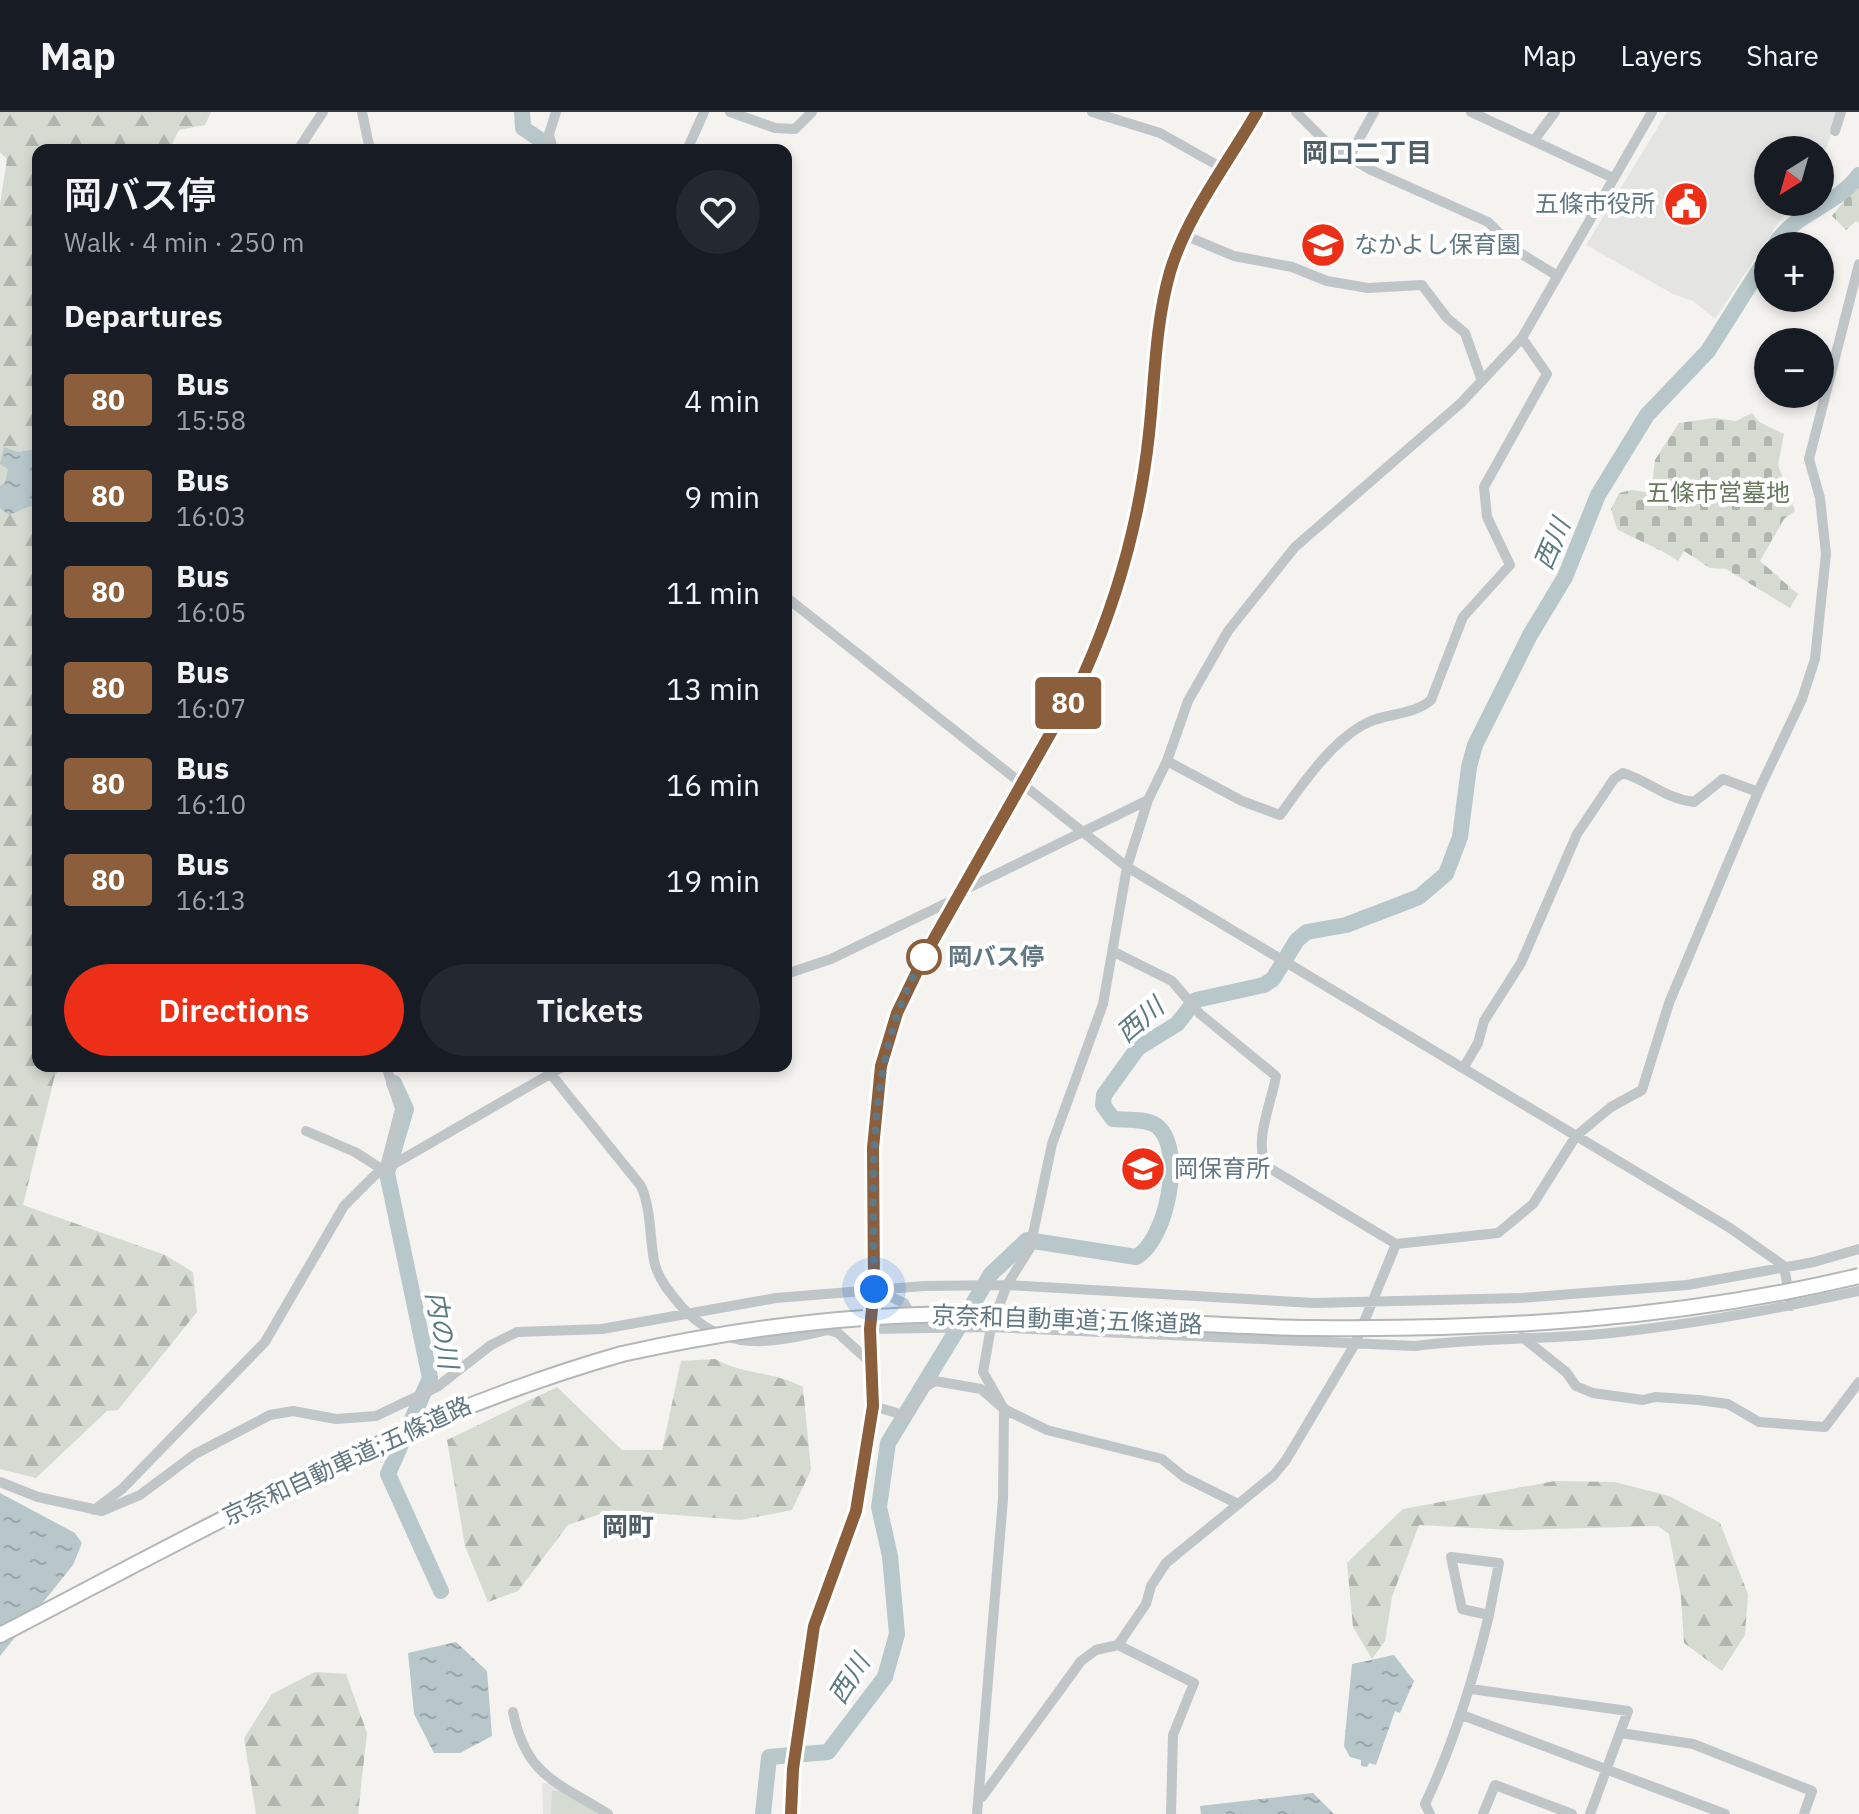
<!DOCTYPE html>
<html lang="en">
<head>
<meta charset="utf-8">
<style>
	:root { --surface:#171b24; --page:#242831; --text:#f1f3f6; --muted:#9ea1a6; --line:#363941; --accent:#ec2f16 }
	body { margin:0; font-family:"IBM Plex Sans","Noto Sans JP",sans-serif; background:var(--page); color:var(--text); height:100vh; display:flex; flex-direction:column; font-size:30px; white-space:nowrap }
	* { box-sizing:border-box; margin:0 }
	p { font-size:26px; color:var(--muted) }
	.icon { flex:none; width:44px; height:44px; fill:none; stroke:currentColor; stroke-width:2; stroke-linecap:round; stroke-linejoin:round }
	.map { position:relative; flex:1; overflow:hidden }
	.sheet { position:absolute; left:32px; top:32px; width:760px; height:928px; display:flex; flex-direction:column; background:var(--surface); border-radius:16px; box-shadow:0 4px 12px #0003 }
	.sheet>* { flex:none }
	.badge { padding:0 16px; border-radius:6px; font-size:28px; line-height:52px }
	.needle { width:52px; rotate:217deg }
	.buttons { position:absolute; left:1754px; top:24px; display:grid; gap:16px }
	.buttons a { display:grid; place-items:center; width:80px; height:80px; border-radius:50%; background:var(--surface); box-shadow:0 4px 12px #0003; font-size:40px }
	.you { position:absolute; width:40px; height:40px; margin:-20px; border:6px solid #fff; border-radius:50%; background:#1a73e8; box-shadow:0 0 0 12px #1a73e833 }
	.map>.badge { position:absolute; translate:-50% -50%; box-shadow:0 0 0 4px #fff }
	h2 { padding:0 32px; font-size:30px; line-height:72px }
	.round { display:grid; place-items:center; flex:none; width:84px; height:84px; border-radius:42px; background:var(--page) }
	.headline { display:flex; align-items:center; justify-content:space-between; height:136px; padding:0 32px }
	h1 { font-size:38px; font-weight:600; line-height:60px }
	.button { display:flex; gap:16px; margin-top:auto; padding:16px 32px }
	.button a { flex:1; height:92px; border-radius:48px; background:var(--accent); color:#fff; font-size:32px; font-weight:600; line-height:92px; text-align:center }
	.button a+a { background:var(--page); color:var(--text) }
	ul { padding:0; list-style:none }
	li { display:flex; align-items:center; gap:24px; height:96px; padding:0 32px }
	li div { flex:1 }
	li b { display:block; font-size:30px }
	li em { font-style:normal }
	li .badge { min-width:88px; font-weight:700; text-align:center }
	header { display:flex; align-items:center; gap:48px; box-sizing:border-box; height:112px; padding:0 40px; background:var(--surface); border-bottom:2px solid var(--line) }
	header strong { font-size:38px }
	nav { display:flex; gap:44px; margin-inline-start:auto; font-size:28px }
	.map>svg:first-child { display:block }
	.built { fill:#e4e5e3 }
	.forest { fill:url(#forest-firs) }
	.cemetery { fill:url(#cemetery-stones) }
	.green { fill:#d5dbd0 }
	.water { fill:url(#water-ripples) }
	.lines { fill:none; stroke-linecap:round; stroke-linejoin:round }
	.river { stroke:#b7c7ca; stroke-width:16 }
	.highway-casing { stroke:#b3b7b9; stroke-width:18 }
	.minor { stroke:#c0c5c7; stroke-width:10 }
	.highway { stroke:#fff; stroke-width:14 }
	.highway-bridge-casing { stroke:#b3b7b9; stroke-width:18; stroke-linecap:butt }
	.highway-bridge { stroke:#fff; stroke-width:14 }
	.line-casing { stroke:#fff; stroke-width:18 }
	.line { stroke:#8b5e3c; stroke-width:12 }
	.walk { stroke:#617782; stroke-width:8; stroke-dasharray:0 14.4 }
	.stop-dot { fill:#fff; stroke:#8b5e3c; stroke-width:4 }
	.labels { text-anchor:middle; stroke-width:8; stroke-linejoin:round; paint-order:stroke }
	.poi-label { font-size:24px; fill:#617782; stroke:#fff; text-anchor:start }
	.park-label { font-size:24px; fill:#687960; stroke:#fff }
	.stop-label { font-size:24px; font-weight:bold; fill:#617782; stroke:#fff; text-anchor:start }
	.street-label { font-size:24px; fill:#617782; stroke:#fff }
	.neighbourhood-label { font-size:26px; font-weight:bold; fill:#4f5f67; stroke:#fff }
	.water-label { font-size:26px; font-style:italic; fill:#5c7b80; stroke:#fff }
</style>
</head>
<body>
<header>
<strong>Map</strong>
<nav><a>Map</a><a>Layers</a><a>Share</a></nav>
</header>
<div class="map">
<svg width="1859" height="1702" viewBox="0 0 1859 1702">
	<defs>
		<pattern id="forest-firs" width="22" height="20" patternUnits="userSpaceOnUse" patternTransform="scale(2)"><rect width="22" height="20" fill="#d5dbd0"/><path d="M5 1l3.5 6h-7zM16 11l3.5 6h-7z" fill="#b0b6ae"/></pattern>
		<pattern id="cemetery-stones" width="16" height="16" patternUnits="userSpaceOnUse" patternTransform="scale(2)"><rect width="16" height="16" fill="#d5dbd0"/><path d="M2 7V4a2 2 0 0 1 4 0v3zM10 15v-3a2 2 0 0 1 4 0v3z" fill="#b0b6ae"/></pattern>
		<pattern id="water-ripples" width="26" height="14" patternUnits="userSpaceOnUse" patternTransform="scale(2)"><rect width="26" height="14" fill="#b7c7ca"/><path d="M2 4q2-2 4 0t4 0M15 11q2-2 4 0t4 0" fill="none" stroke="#98a6a9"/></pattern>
	</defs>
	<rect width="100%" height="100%" fill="#f4f3ef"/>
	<path class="built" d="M1667,0H1839L1821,51L1835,66L1820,76V38H1768V90H1800L1781,107L1715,207L1693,189L1673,182L1586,133Z
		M542,1671H550L601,1702H543Z"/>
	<path class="forest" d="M0,0H211L205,13L179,18L169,38H38V954H62L55,963L23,1093L165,1143L193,1160L197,1200L118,1298L107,1299L36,1366L0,1357V92L7,47L0,40Z
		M715,1247C747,1264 770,1258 803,1275L811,1358L792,1398L741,1408L612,1398L568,1413L518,1479L488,1490L465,1434L447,1328L557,1275L622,1338H662L681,1249Z
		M1555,1369L1615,1370L1669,1384L1720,1411L1748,1482L1745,1523L1722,1559L1684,1531L1681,1485L1669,1422L1658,1414L1513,1418L1419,1413L1392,1485L1385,1529L1372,1547L1353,1515L1347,1451L1403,1397Z
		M315,1560L346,1562L367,1621L358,1702H256L244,1626L272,1582Z"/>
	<path class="cemetery" d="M1859,70V111L1856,109L1846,118L1832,104Z
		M1752,301L1759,310L1784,322L1778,353L1795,399L1784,407L1760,449L1798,482L1790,496L1726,457L1710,456L1684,439L1678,449C1658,435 1638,429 1617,417L1611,397L1619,381L1631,378L1651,381L1655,348L1679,311L1715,306L1736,309Z"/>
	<path class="green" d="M552,1679H561L598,1702H551Z"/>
	<path class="water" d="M4,335L17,340L32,338L38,360V391L9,403L0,396V374L5,371L8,357L0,352Z
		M0,1381L75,1421L82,1431L73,1453L0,1544Z
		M456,1530L487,1559L492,1624L460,1641H434L414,1602L408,1541Z
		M1394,1543L1414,1569L1400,1601L1395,1599L1376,1653L1369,1651L1367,1655L1361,1654V1648L1350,1645L1344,1634L1352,1552Z
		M1313,1681L1334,1702H1201L1200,1694Z"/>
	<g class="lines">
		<path class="river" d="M522,0L523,16L542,29L548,38
			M1774,134C1793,101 1837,94 1859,63
			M394,971L406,997L387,1061L430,1266L388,1362L441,1479
			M763,1702L769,1645L828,1640L885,1565L897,1522L890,1444L879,1395L888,1331L991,1162L1027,1128L1136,1145C1166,1130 1186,1037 1157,1014C1146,1006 1126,1008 1113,1007L1103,993L1104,983L1138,936L1177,912L1196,888L1264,873L1273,867L1297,828L1307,820L1346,813L1401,792L1419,785L1446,762L1460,725L1469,655L1475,633L1530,523L1565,465L1598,383L1647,303L1708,239L1768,144"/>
		<g class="highway-casing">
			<path id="highway" d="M0,1523C203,1418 400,1305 622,1242"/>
		</g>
		<path class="minor" d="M362,0L370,38
			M730,0L775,16L795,17L812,0
			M1092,0L1160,21L1224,57
			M1296,0L1330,34L1371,58L1488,110L1520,141L1556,163
			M1471,0L1611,65
			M1835,19L1841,0
			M1535,27L1555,0
			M298,38L323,0
			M553,38L549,22L556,0
			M687,38L704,0
			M1349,45L1374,0
			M1184,123L1234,144L1292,155L1327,169L1368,176L1422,173L1447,206L1465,221L1482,269
			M786,485L1127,755L1730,1116L1784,1154L1791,1194
			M1167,649L1242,689L1280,703C1302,673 1329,633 1361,614C1383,600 1411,605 1431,588L1463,505L1510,453L1487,405L1484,375L1547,262L1522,226
			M962,779L1148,688
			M1114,840L1172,869L1200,902L1276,964C1271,993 1254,1027 1266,1054L1396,1132
			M786,862L831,847L955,787
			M1464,955L1478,931L1484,909L1521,851L1577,722L1614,667L1623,661C1649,669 1666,687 1694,690L1723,667L1758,680
			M550,961L641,1074C652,1099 649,1127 655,1153C660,1169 670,1181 681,1194C724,1242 771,1231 828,1218L838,1221L870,1250
			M306,1019L355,1040L380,1056V1060
			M385,1055L400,997L386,954
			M876,1178L904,1191L914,1209
			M870,1217L991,1215L1415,1234C1480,1225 1546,1228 1611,1221C1694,1212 1777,1197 1859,1179
			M1522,1225L1566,1260L1576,1274L1593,1281L1643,1288L1655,1285L1699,1288L1728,1292L1759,1310L1825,1315L1859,1270
			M873,1294L907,1304L924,1276L935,1269L981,1277L1004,1297L1047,1318L1162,1347L1184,1365L1236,1391
			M0,1370L38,1385L102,1399L140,1383L195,1342L270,1303L293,1299L336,1307L376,1304L437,1275L491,1233L517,1220L602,1217L776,1186L924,1174L1007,1173L1314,1191L1521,1186L1687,1173L1814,1150L1859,1137
			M94,1398L122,1377L265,1230L344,1094L375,1063L564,954
			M1451,1445L1499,1451L1489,1503L1462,1497Z
			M1118,1533L1146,1492L1151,1474L1166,1451L1274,1363L1286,1348L1355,1232L1396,1132L1498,1121L1533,1092L1576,1024L1611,995L1642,978L1669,891L1758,680L1802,587L1815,547L1826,442L1820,386L1809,347L1859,152
			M1471,1577L1628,1599L1590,1702
			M513,1600C526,1664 557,1670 608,1702
			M1462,1603L1725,1702
			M1621,1621L1693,1632L1812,1679L1804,1702
			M982,1685L1081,1549L1096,1538L1118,1533L1194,1571L1173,1623L1171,1702
			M791,1702L793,1657L814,1514L856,1399L873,1294L870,1217L874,1177L873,1036L881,954L897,901L925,843L1084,562C1118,487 1140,405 1149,322C1155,267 1155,213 1170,160C1187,103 1228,51 1257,0
			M977,1702L1003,1387L1004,1297L983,1260L991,1215L1007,1173L1030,1136L1052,1032L1103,892L1127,755L1148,688L1167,649L1188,589L1228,519L1295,435L1461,291L1522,226L1652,0
			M1430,1702L1425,1692C1454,1631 1473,1569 1489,1503
			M1483,1702L1495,1673L1572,1702"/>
		<use href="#highway" class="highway"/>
		<g class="highway-bridge-casing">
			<path id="highway-bridge" d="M622,1242C739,1216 861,1201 982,1202C1092,1202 1202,1215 1313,1216C1495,1218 1681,1207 1859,1164"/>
		</g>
		<use href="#highway-bridge" class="highway-bridge"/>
	</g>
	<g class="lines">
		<g class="line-casing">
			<path id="line" d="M791,1702L793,1657L814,1514L856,1399L873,1294L870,1217L874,1177L873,1036L881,954L897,901L925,843L1084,562C1118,486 1140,405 1149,322C1155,267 1155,213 1170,160C1187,103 1228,51 1257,0"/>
		</g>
		<use href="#line" class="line"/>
		<path class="walk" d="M874,1177C873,1060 865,945 924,845"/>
	</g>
	<defs>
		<g id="civic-disc" transform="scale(2.3)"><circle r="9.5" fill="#ec2f16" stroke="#fff"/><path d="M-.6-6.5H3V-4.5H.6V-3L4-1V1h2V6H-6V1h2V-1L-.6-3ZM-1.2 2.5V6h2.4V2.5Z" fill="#fff"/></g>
		<g id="school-disc" transform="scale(2.3)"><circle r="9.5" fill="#ec2f16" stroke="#fff"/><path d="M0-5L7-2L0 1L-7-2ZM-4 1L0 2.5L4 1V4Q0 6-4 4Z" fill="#fff"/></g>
	</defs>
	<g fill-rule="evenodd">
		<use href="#civic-disc" x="1686" y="92"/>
		<use href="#school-disc" x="1323" y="133"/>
		<use href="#school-disc" x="1143" y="1057"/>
	</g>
	<circle class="stop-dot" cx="924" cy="845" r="16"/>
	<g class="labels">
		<g class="poi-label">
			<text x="1655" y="100" text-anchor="end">五條市役所</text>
			<text x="1354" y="141">なかよし保育園</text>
			<text x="1174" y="1065">岡保育所</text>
		</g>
		<g class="park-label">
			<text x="1718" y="389">五條市営墓地</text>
		</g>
		<g class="stop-label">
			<text x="948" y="853">岡バス停</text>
		</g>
		<g class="street-label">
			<text transform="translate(1067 1208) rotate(2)" y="8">京奈和自動車道;五條道路</text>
			<text transform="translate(347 1349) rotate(-25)" y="8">京奈和自動車道;五條道路</text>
		</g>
		<g class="neighbourhood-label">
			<text x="1367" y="50">岡口二丁目</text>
			<text x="628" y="1424">岡町</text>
		</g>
		<g class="water-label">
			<text transform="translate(1552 432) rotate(-67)" y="9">西川</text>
			<text transform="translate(1140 908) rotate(-41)" y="9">西川</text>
			<text transform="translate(442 1218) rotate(80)" y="9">内の川</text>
			<text transform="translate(849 1567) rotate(-58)" y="9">西川</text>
		</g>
	</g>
</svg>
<div class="buttons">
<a><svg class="needle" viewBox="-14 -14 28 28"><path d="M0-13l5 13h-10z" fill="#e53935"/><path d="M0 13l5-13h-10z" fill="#9ea1a6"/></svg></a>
<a>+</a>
<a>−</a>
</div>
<div class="you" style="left:874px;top:1177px"></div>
<b class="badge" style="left:1068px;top:591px;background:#8b5e3c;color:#fff">80</b>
<section class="sheet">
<div class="headline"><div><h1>岡バス停</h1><p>Walk · 4 min · 250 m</p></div><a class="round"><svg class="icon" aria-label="heart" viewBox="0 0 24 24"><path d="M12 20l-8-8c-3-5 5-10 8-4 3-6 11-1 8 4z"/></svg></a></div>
<h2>Departures</h2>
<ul>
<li><span class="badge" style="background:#8b5e3c;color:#fff">80</span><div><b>Bus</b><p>15:58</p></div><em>4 min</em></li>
<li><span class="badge" style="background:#8b5e3c;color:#fff">80</span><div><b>Bus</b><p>16:03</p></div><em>9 min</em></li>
<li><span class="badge" style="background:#8b5e3c;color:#fff">80</span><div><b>Bus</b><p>16:05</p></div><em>11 min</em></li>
<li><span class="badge" style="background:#8b5e3c;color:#fff">80</span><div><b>Bus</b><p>16:07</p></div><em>13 min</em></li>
<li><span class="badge" style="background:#8b5e3c;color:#fff">80</span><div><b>Bus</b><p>16:10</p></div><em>16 min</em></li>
<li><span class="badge" style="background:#8b5e3c;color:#fff">80</span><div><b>Bus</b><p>16:13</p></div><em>19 min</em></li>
</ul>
<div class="button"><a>Directions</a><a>Tickets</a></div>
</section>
</div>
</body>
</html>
